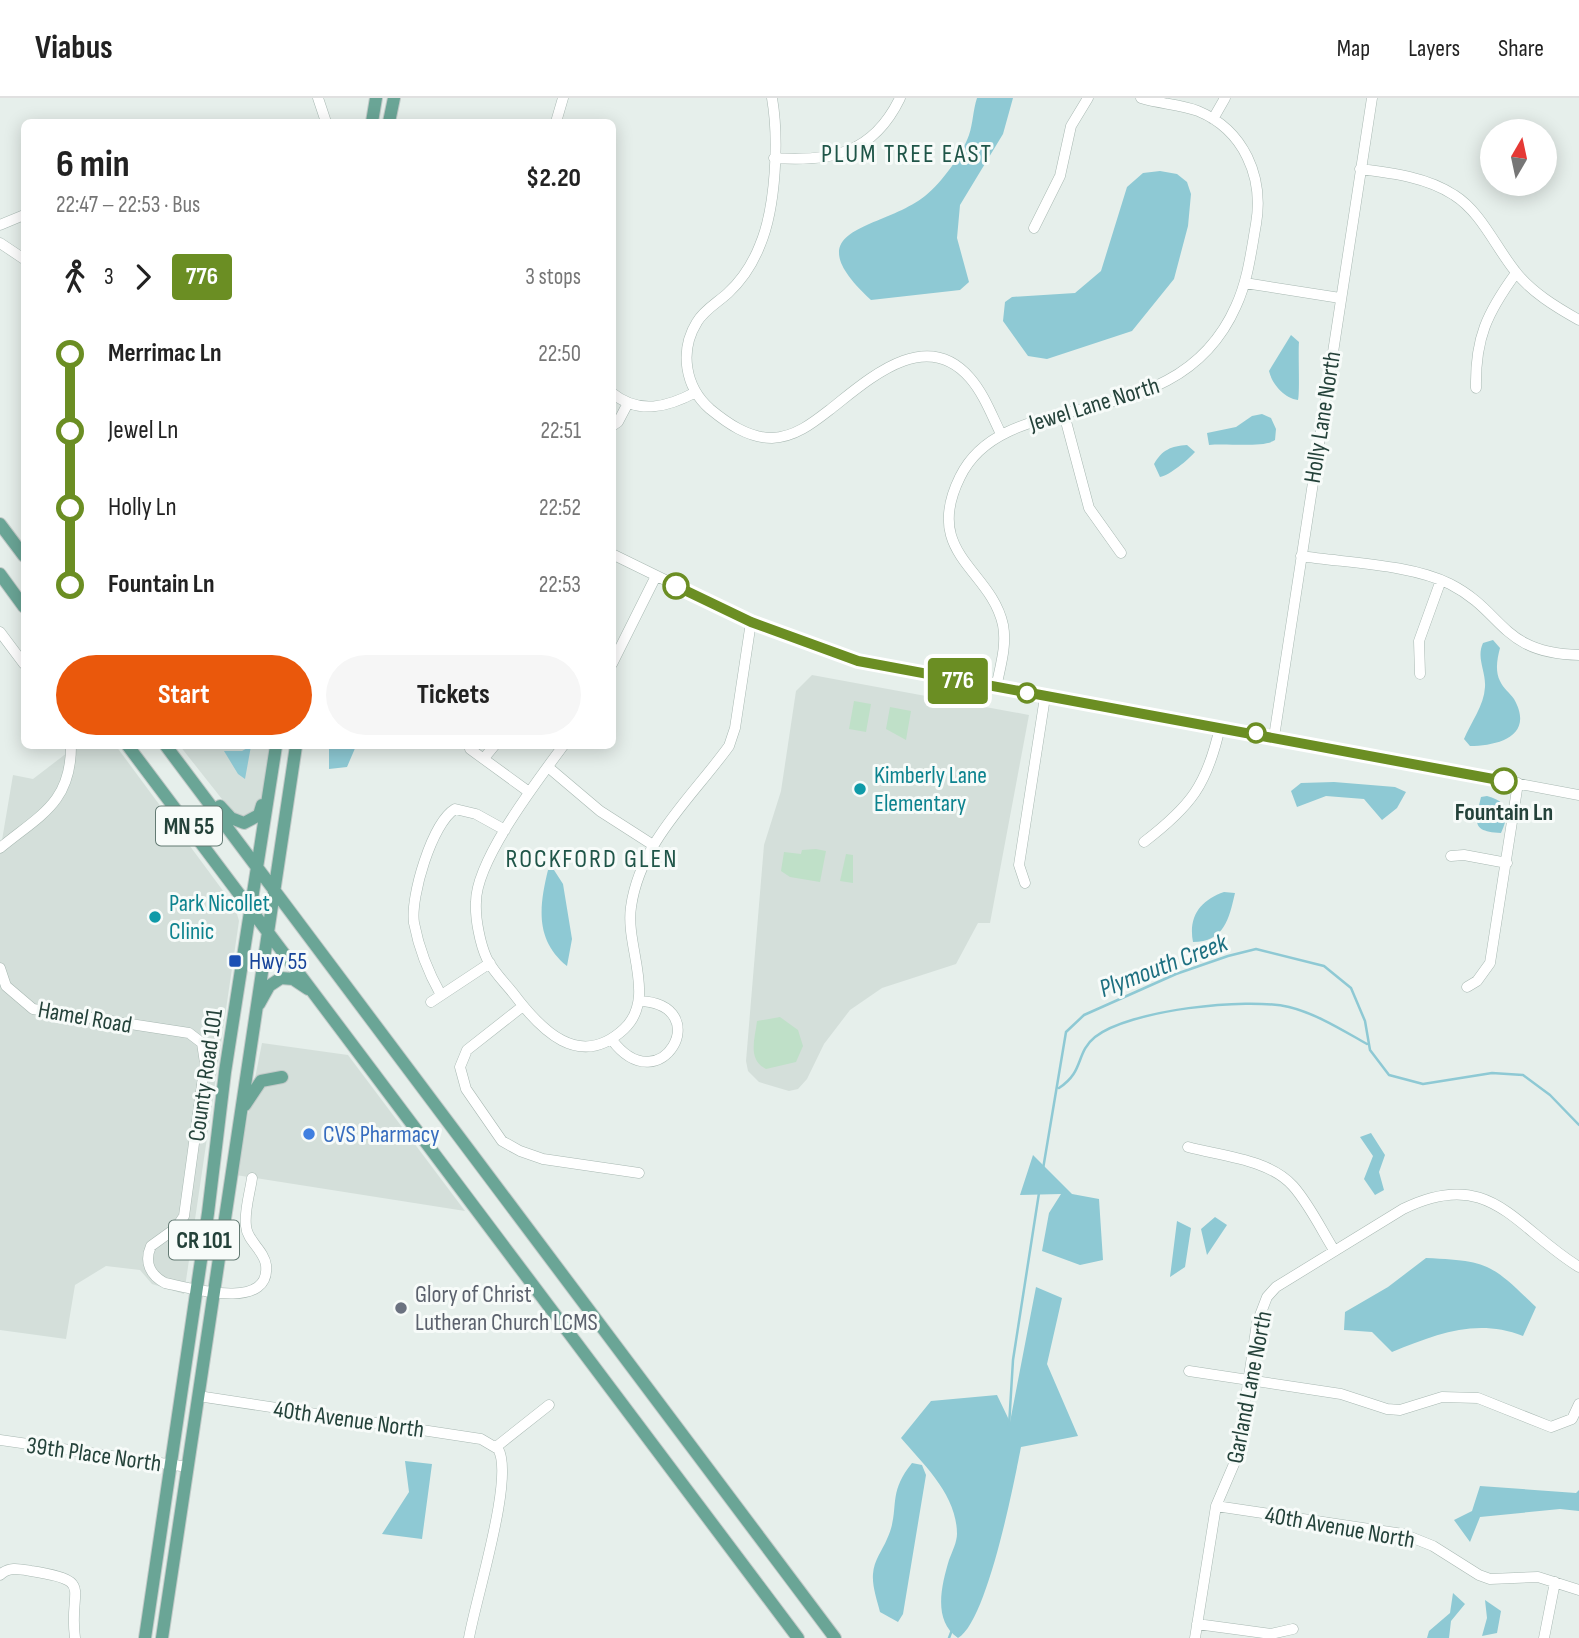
<!DOCTYPE html>
<html lang="en">
<head>
<meta charset="utf-8">
<style>
	:root { --surface:#fff; --page:#f6f6f6; --text:#222; --muted:#767676; --line:#e0e0e0; --accent:#ea580c }
	body { margin:0; font-family:"Sofia Sans Condensed",sans-serif; background:var(--page); color:var(--text); height:100vh; display:flex; flex-direction:column; font-size:26px; white-space:nowrap }
	* { box-sizing:border-box; margin:0 }
	p { font-size:23px; color:var(--muted) }
	.icon { flex:none; width:38px; height:38px; fill:none; stroke:currentColor; stroke-width:2; stroke-linecap:round; stroke-linejoin:round }
	.map { position:relative; flex:1; overflow:hidden }
	.drawer { position:absolute; left:21px; top:21px; width:595px; height:630px; display:flex; flex-direction:column; background:var(--surface); border-radius:10px; box-shadow:0 4px 18px #0003 }
	.drawer>* { flex:none }
	.badge { padding:0 14px; border-radius:5px; font-size:24px; line-height:46px }
	.needle { width:46px; rotate:9deg }
	.buttons { position:absolute; left:1480px; top:21px; display:grid; gap:14px }
	.buttons a { display:grid; place-items:center; width:77px; height:77px; border-radius:50%; background:var(--surface); box-shadow:0 4px 18px #0003; font-size:35px }
	.map>.badge { position:absolute; translate:-50% -50%; box-shadow:0 0 0 4px #fff }
	.legs { display:flex; align-items:center; gap:10px; height:77px; padding:0 35px; font-size:23px }
	.legs p { margin-inline-start:auto }
	.head { display:flex; align-items:center; justify-content:space-between; height:119px; padding:0 35px }
	h1 { font-size:38px; font-weight:700; line-height:52px }
	.button { display:flex; gap:14px; margin-top:auto; padding:14px 35px }
	.button a { flex:1; height:80px; border-radius:42px; background:var(--accent); color:#fff; font-size:28px; font-weight:700; line-height:80px; text-align:center }
	.button a+a { background:var(--page); color:var(--text) }
	ul { padding:0 35px; list-style:none }
	li { display:flex; align-items:center; gap:24px; height:77px; font-size:26px }
	li i { display:grid; place-items:center; width:10px; height:100%; margin:0 9px; background:currentColor }
	li i::after { content:''; width:18px; height:18px; margin:-9px; border:5px solid; border-radius:50%; background:var(--surface) }
	li p { margin-inline-start:auto }
	li:first-child i { background:linear-gradient(#0000 50%,currentColor 0) }
	li:last-child i { background:linear-gradient(currentColor 50%,#0000 0) }
	header { display:flex; align-items:center; gap:42px; box-sizing:border-box; height:98px; padding:0 35px; background:var(--surface); border-bottom:2px solid var(--line) }
	header strong { font-size:33px }
	nav { display:flex; gap:38px; margin-inline-start:auto; font-size:24px }
	.map>svg:first-child { display:block }
	.built { fill:#d4dfda }
	.green { fill:#bfe0c8 }
	.water { fill:#8ec9d4 }
	.lines { fill:none; stroke-linecap:round; stroke-linejoin:round }
	.stream { stroke:#8ec9d4; stroke-width:2.5 }
	.minor-casing { stroke:#a8b8b2; stroke-width:11 }
	.major-casing { stroke:#c2cac8; stroke-width:14 }
	.minor { stroke:#fff; stroke-width:10 }
	.major { stroke:#6aa596; stroke-width:12 }
	.line-1-casing { stroke:#fff; stroke-width:16 }
	.line-1 { stroke:#6b8e23; stroke-width:10 }
	.stop-1-dot { fill:#fff; stroke:#6b8e23; stroke-width:3.5 }
	.culture-dot { fill:#0f9aa8; stroke:#f7fbf9; stroke-width:2.5 }
	.transit-dot { fill:#1a4fb4; stroke:#f7fbf9; stroke-width:2.5 }
	.shop-dot { fill:#3f7fe0; stroke:#f7fbf9; stroke-width:2.5 }
	.worship-dot { fill:#6b7280; stroke:#f7fbf9; stroke-width:2.5 }
	.labels { text-anchor:middle; stroke-width:6; stroke-linejoin:round; paint-order:stroke }
	.shield { fill:#f7fbf9; stroke:#637a73; stroke-width:2 }
	.shield-label { font-size:23px; font-weight:bold; fill:#24423a }
	.street-label { font-size:24px; fill:#24423a; stroke:#f7fbf9 }
	.culture-label { font-size:24px; fill:#0d838f; stroke:#f7fbf9; text-anchor:start }
	.stop-label { font-size:24px; font-weight:bold; fill:#24423a; stroke:#f7fbf9 }
	.transit-label { font-size:24px; fill:#164399; stroke:#f7fbf9; text-anchor:start }
	.shop-label { font-size:24px; fill:#366cbe; stroke:#f7fbf9; text-anchor:start }
	.worship-label { font-size:24px; fill:#5b616d; stroke:#f7fbf9; text-anchor:start }
	.neighbourhood-label { font-size:26px; letter-spacing:2px; fill:#1f5548; stroke:#f7fbf9 }
	.water-label { font-size:26px; font-style:italic; fill:#1c6f80; stroke:#f7fbf9 }
</style>
</head>
<body>
<header>
<strong>Viabus</strong>
<nav><a>Map</a><a>Layers</a><a>Share</a></nav>
</header>
<div class="map">
<svg width="1579" height="1540" viewBox="0 0 1579 1540">
	<rect width="100%" height="100%" fill="#e6efeb"/>
	<path class="built" d="M812,577L1029,617L990,825H978L956,866L882,890L850,912L824,946L807,981L798,991L789,993L759,984L748,973L746,963L764,747L781,693L796,593Z
		M76,648H116L235,809L239,823L184,1196L152,1186L140,1172L106,1168L75,1187L66,1241L0,1232V754L13,677L33,681Z
		M180,648H270L261,702L254,713L240,719L233,715Z
		M262,945L348,957L465,1113L236,1077Z"/>
	<path class="green" d="M854,603L871,606L866,634L849,631Z
		M890,609L911,613L906,642L886,631Z
		M816,751L826,753L820,784L790,779L781,773L784,754L801,756L802,752Z
		M846,756L853,757V785L840,783Z
		M780,919L798,932L803,948L796,964L766,971C747,961 755,941 757,923Z"/>
	<path class="water" d="M977,0H1013L1003,36L960,107L957,140L969,184L960,192L871,202C791,128 881,133 925,98C942,84 962,57 969,37C973,25 973,12 977,0Z
		M1160,73L1177,76L1187,84L1191,96L1188,128L1174,181L1132,233L1047,261L1028,258L1003,223L1005,204L1012,199L1075,195L1101,173L1127,89L1143,75Z
		M1291,237L1299,244C1298,256 1300,295 1298,302C1284,300 1272,286 1269,273Z
		M1262,316L1271,320L1276,331L1275,342C1264,350 1226,345 1209,347L1207,335L1236,329L1252,318Z
		M1187,347L1195,354C1188,362 1170,377 1160,379L1154,366C1162,352 1171,348 1187,347Z
		M1493,542L1500,550C1497,561 1495,573 1500,583C1503,590 1510,595 1514,601C1535,638 1498,648 1470,648L1464,641C1471,624 1484,608 1485,589C1486,573 1476,560 1483,545Z
		M251,648L245,681L238,676L224,653H242Z
		M329,648H356L347,669L329,671Z
		M1334,684L1395,689L1406,694L1397,710L1382,722L1364,701L1326,698L1297,709L1291,693L1301,685Z
		M1487,698C1509,704 1510,715 1501,735C1471,734 1475,724 1481,699Z
		M548,772H554L563,786L572,841L567,868C535,842 539,809 548,772Z
		M1224,794L1235,795C1229,821 1224,844 1193,844C1188,818 1201,802 1224,794Z
		M1371,1035L1385,1057L1379,1074L1384,1092L1375,1097L1364,1081L1373,1058L1360,1039Z
		M1033,1057L1072,1096L1099,1101L1103,1162L1080,1167L1042,1153L1049,1115L1061,1096L1020,1097Z
		M1215,1119L1227,1127L1207,1157L1201,1131Z
		M1177,1123L1191,1130L1185,1169L1170,1179Z
		M1426,1160C1490,1163 1491,1166 1536,1209L1523,1238C1476,1220 1437,1236 1392,1254L1372,1234L1344,1232L1345,1214L1388,1189Z
		M1036,1189L1062,1200L1047,1266L1078,1338L1021,1349C1014,1385 987,1524 958,1540C933,1523 941,1489 949,1462C952,1454 957,1444 957,1436C957,1397 924,1367 901,1340L931,1303L997,1297L1010,1324Z
		M405,1363L432,1366L422,1441L382,1436L409,1394Z
		M912,1365L922,1367L926,1377L903,1516L898,1524L880,1514C877,1502 872,1488 873,1476C874,1462 882,1453 887,1441C901,1411 886,1397 912,1365Z
		M1480,1388L1576,1395L1579,1392V1413L1560,1411L1480,1419L1470,1444L1454,1422L1472,1413Z
		M1453,1495L1465,1506L1451,1523L1449,1540H1427L1429,1533L1450,1515Z
		M1485,1502L1501,1513L1497,1535L1482,1538L1487,1520Z"/>
	<g class="lines">
		<path class="stream" d="M1059,990C1085,973 1075,955 1095,939C1129,912 1246,899 1289,909C1317,916 1342,932 1367,946
			M1043,1071L1066,934L1084,917L1176,876L1228,858L1256,851L1324,868L1351,890L1365,923L1370,952L1389,977L1423,986L1492,975L1523,977L1550,997L1579,1027
			M1009,1328L1013,1262L1039,1095
			M949,1540L952,1532"/>
		<g class="minor-casing">
			<path id="minor" d="M318,0L326,24
				M772,0C779,41 776,109 760,147C753,165 742,182 728,195C717,205 704,212 697,224C679,253 685,289 710,311C727,325 748,340 772,340C796,339 814,324 832,310C870,280 926,229 970,280C984,296 992,318 1001,336
				M1213,21L1225,0
				M556,24L563,0
				M774,60C831,64 873,56 900,0
				M1360,71C1392,75 1427,79 1454,97C1481,114 1495,148 1515,173C1531,194 1556,209 1579,222
				M0,127L24,117
				M1034,130L1060,78L1071,28L1088,0
				M0,145L24,161
				M1245,185L1340,200
				M1476,290C1475,240 1487,215 1516,175
				M612,295C639,317 668,309 696,294
				M1064,316L1089,410L1121,455
				M612,328L618,324L628,305
				M612,456L751,524L858,563L1579,697
				M1301,458C1346,465 1410,466 1450,486C1505,514 1500,555 1579,557
				M0,534L24,566
				M612,566L656,478
				M1420,576L1419,543L1441,482
				M996,590C1000,569 1007,548 1003,527C991,471 922,456 960,379C1006,283 1176,344 1236,208C1248,182 1251,154 1256,126C1264,79 1244,32 1198,13C1180,6 1160,6 1141,0
				M1274,639L1372,0
				M563,648C538,682 476,762 476,804C475,820 480,846 487,861C493,873 504,884 513,895C540,931 579,973 624,931C657,900 625,849 631,809C640,744 693,698 729,648L735,630L751,524
				M470,651L529,694
				M485,659L494,648
				M548,669L600,713L653,747
				M1144,744C1191,708 1207,687 1220,629
				M0,750C40,717 71,705 71,648
				M1451,758L1464,757L1507,765
				M1025,785L1019,767L1045,599
				M0,870L6,888L33,911L189,935L202,945L205,965L184,1118L176,1130L151,1148C144,1164 150,1177 165,1185C189,1190 271,1214 266,1167C264,1152 247,1143 246,1128C244,1113 250,1095 252,1080
				M1467,889L1477,883L1490,865L1518,685
				M441,897C428,874 419,851 414,825C410,799 432,725 455,711L476,716L505,732
				M431,904L490,865
				M523,908L467,952L460,969L466,991L502,1043L520,1053L543,1061L639,1075
				M612,942C661,1007 717,906 639,903
				M1188,1049C1221,1058 1269,1061 1293,1088C1309,1106 1321,1131 1334,1152
				M1189,1273L1341,1296L1387,1311L1400,1312L1442,1299L1478,1300L1551,1329L1572,1321L1579,1306
				M198,1298L481,1341L498,1351C515,1378 475,1503 469,1540
				M0,1342L188,1369
				M496,1349L549,1307
				M1216,1408L1403,1436L1433,1448L1479,1477L1490,1481L1538,1479L1579,1492
				M0,1477C9,1468 20,1471 31,1473C96,1483 68,1489 75,1540
				M1197,1526L1271,1536L1293,1531
				M1195,1540L1216,1408L1237,1359L1257,1225L1267,1199L1276,1189L1403,1111C1490,1068 1514,1129 1579,1169
				M1544,1540L1555,1484"/>
		</g>
		<g class="major-casing">
			<path id="major" d="M372,24L376,0
				M389,24L394,0
				M0,426L24,458
				M0,476L24,509
				M128,648L798,1540
				M166,648L835,1540
				M220,708L231,720L244,725L259,717L262,707
				M259,906L269,888L281,880L293,881L308,891
				M245,1007L261,983L282,979
				M145,1540L208,1115L225,974L276,648
				M162,1540L296,648"/>
		</g>
		<use href="#minor" class="minor"/>
		<use href="#major" class="major"/>
	</g>
	<g class="lines">
		<g class="line-1-casing">
			<path id="line-1" d="M676,488L751,524L858,563L1504,683"/>
		</g>
		<use href="#line-1" class="line-1"/>
	</g>
	<g class="stop-1-dot">
		<circle cx="676" cy="488" r="12"/>
		<circle cx="1027" cy="595" r="9"/>
		<circle cx="1256" cy="635" r="9"/>
		<circle cx="1504" cy="683" r="12"/>
	</g>
	<g class="culture-dot">
		<circle cx="860" cy="691" r="7"/>
		<circle cx="155" cy="819" r="7"/>
	</g>
	<rect class="transit-dot" x="228" y="856" width="14" height="14" rx="3.5"/>
	<circle class="shop-dot" cx="309" cy="1036" r="7"/>
	<circle class="worship-dot" cx="401" cy="1210" r="7"/>
	<g class="labels">
		<g class="shield">
			<rect x="156" y="708.5" width="66" height="39" rx="5"/>
			<rect x="169" y="1122.5" width="70" height="39" rx="5"/>
		</g>
		<g class="shield-label">
			<text x="189" y="736">MN 55</text>
			<text x="204" y="1150">CR 101</text>
		</g>
		<g class="street-label">
			<text transform="translate(1094 306) rotate(-17)" y="8">Jewel Lane North</text>
			<text transform="translate(1322 319) rotate(-81)" y="8">Holly Lane North</text>
			<text transform="translate(85 919) rotate(10)" y="8">Hamel Road</text>
			<text transform="translate(205 977) rotate(-82)" y="8">County Road 101</text>
			<text transform="translate(1249 1289) rotate(-79)" y="8">Garland Lane North</text>
			<text transform="translate(349 1321) rotate(8)" y="8">40th Avenue North</text>
			<text transform="translate(94 1356) rotate(8)" y="8">39th Place North</text>
			<text transform="translate(1340 1429) rotate(10)" y="8">40th Avenue North</text>
		</g>
		<g class="culture-label">
			<text x="874" y="685">Kimberly Lane<tspan x="874" dy="28">Elementary</tspan></text>
			<text x="169" y="813">Park Nicollet<tspan x="169" dy="28">Clinic</tspan></text>
		</g>
		<g class="stop-label">
			<text x="1504" y="722">Fountain Ln</text>
		</g>
		<g class="transit-label">
			<text x="249" y="871">Hwy 55</text>
		</g>
		<g class="shop-label">
			<text x="323" y="1044">CVS Pharmacy</text>
		</g>
		<g class="worship-label">
			<text x="415" y="1204">Glory of Christ<tspan x="415" dy="28">Lutheran Church LCMS</tspan></text>
		</g>
		<g class="neighbourhood-label">
			<text x="907" y="64">PLUM TREE EAST</text>
			<text x="592" y="769">ROCKFORD GLEN</text>
		</g>
		<g class="water-label">
			<text transform="translate(1163 867) rotate(-21)" y="9">Plymouth Creek</text>
		</g>
	</g>
</svg>
<div class="buttons">
<a><svg class="needle" viewBox="-14 -14 28 28"><path d="M0-13l5 13h-10z" fill="#e53935"/><path d="M0 13l5-13h-10z" fill="#767676"/></svg></a>
</div>
<b class="badge" style="left:958px;top:583px;background:#6b8e23;color:#fff">776</b>
<section class="drawer">
<div class="head"><div><h1>6 min</h1><p>22:47 – 22:53 · Bus</p></div><b>$2.20</b></div>
<div class="legs"><svg class="icon" aria-label="walk" viewBox="0 0 24 24"><circle cx="13" cy="4" r="2"/><path d="M13 8l-2 6 4 7M11 14l-3 7M7 12l3-4h3l4 4"/></svg>3<svg class="icon" aria-label="forward" viewBox="0 0 24 24"><path d="M9 5l7 7-7 7"/></svg><b class="badge" style="background:#6b8e23;color:#fff">776</b><p>3 stops</p></div>
<ul>
<li><i style="color:#6b8e23"></i><b>Merrimac Ln</b><p>22:50</p></li>
<li><i style="color:#6b8e23"></i><span>Jewel Ln</span><p>22:51</p></li>
<li><i style="color:#6b8e23"></i><span>Holly Ln</span><p>22:52</p></li>
<li><i style="color:#6b8e23"></i><b>Fountain Ln</b><p>22:53</p></li>
</ul>
<div class="button"><a>Start</a><a>Tickets</a></div>
</section>
</div>
</body>
</html>
